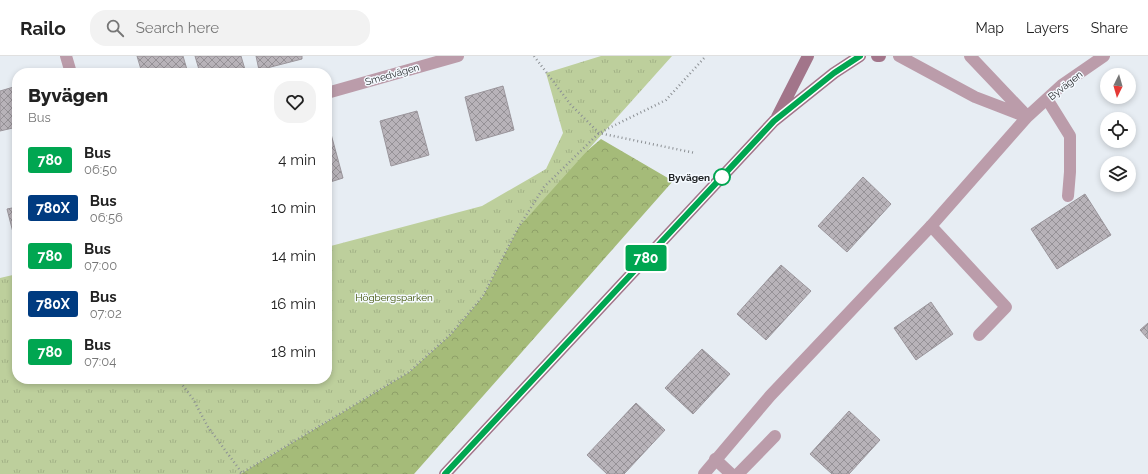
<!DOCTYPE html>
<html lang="en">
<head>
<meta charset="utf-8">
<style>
	:root { --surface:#fff; --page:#f2f2f2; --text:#222; --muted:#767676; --line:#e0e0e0 }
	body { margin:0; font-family:Raleway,sans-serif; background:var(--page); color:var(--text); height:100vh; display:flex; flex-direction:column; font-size:15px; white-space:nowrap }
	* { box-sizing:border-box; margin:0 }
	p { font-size:13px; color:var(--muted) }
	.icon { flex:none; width:22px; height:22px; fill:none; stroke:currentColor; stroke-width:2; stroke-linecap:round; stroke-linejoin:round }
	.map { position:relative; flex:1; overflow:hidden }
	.panel { position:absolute; left:12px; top:12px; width:320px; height:316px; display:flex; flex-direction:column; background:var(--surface); border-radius:16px; box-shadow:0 2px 6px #0003 }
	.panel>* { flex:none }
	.badge { padding:0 8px; border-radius:3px; font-size:14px; line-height:26px }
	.needle { width:26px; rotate:185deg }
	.buttons { position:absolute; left:1100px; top:12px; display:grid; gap:8px }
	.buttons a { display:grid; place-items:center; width:36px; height:36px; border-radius:50%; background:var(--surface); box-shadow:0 2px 6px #0003; font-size:20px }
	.map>.badge { position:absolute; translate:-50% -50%; box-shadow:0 0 0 2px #fff }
	.round { display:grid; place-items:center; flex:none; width:42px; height:42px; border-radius:16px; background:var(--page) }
	.overview { display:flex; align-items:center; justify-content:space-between; height:68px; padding:0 16px }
	h1 { font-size:19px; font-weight:800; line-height:30px }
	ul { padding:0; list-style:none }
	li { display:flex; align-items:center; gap:12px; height:48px; padding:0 16px }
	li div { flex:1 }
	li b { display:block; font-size:15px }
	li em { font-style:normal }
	li .badge { min-width:44px; font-weight:700; text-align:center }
	header { display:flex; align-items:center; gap:24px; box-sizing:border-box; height:56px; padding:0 20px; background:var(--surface); border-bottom:1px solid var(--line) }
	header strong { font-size:19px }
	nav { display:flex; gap:22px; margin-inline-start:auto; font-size:14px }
	.search { width:280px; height:36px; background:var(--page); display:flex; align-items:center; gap:10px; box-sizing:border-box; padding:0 14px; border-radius:16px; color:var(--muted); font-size:15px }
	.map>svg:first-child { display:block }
	.forest { fill:url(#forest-crowns) }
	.park { fill:url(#park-tufts) }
	.building { fill:url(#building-cross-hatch); stroke:#9b969c }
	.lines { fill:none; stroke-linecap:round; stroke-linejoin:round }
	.path { stroke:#8c9094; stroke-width:2.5; stroke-dasharray:1 3; stroke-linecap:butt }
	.lane { stroke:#bb9caa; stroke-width:12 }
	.street { stroke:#bb9caa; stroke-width:12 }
	.secondary { stroke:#a2758a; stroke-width:12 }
	.line-casing { stroke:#fff; stroke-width:9 }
	.line { stroke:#00a651; stroke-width:6 }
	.stop-dot { fill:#fff; stroke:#00a651; stroke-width:2 }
	.labels { text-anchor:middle; stroke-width:3; stroke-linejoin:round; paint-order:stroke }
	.street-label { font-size:10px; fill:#1e2123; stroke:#f5faff }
	.stop-label { font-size:10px; font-weight:bold; fill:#1e2123; stroke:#f5faff; text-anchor:end }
	.park-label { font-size:10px; fill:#3e5104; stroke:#f5faff }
</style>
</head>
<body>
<header>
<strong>Railo</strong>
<div class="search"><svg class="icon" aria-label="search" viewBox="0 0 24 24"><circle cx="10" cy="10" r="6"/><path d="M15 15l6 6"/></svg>Search here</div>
<nav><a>Map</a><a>Layers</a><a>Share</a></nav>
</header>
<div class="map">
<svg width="1148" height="418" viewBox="0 0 1148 418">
	<defs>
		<pattern id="forest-crowns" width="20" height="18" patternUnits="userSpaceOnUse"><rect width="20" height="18" fill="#a5bb79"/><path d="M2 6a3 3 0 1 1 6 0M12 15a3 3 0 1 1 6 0" fill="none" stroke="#8ea068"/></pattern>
		<pattern id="park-tufts" width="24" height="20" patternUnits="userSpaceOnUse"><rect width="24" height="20" fill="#bdcf9c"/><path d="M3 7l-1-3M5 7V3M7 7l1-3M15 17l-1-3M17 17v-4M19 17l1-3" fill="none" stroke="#a2b186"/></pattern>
		<pattern id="building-cross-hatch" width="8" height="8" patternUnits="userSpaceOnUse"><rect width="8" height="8" fill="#b8b3b9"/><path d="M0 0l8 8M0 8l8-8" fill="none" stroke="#959196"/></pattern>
	</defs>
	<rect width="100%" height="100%" fill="#e7edf3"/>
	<path class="forest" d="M601,83L673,125L414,418H240L409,316L451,278L483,240L518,172L544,131Z"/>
	<path class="park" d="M601,0H672L518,172L483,240L451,278L409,316L240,418H0V222L17,218V323H327V191L482,150L546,113L563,77L546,17Z"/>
	<path class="building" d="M137,0H183L188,17H142Z
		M195,0H241L246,17H200Z
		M256,0H302V3L259,14Z
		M17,30V71L0,75V35Z
		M503,30L514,74L476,85L465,41Z
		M417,55L429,99L391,110L380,65Z
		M331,78L343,122L327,127V79Z
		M863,121L891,148L847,196L818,170Z
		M1085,138L1111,179L1057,213L1031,173Z
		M17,151V192L7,153Z
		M781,209L811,235L766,284L737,258Z
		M931,246L953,278L916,304L894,272Z
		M1148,267V283L1140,274Z
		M702,293L730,318L693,358L665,332Z
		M636,347L665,374L624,418H607L587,399Z
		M849,355L880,384L849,418H832L810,398Z"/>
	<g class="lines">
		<path class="path" d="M534,0L571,49L599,77L695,97
			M178,323L193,343L208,371L242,417
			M240,418L409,316L451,278L483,240L518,172L544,131L599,77L666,44L706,0"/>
		<path class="lane" d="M1047,43L1070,80V116L1068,140
			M931,170L1006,251L979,279
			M715,403L731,418
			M738,418L775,380"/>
		<path class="street" d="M66,0L71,17
			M899,0L975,41L1027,61
			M970,0L1025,58
			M327,37L458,0
			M704,418L770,340L931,170L1027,61L1062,29L1104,0"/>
		<path class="secondary" d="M877,0H880
			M777,61L808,0
			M445,418L774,65L834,17L860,0"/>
	</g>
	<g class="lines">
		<g class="line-casing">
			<path id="line" d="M445,418L774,65L834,17L860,0"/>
		</g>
		<use href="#line" class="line"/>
	</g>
	<circle class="stop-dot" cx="722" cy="121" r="8"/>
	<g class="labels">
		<g class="street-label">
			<text transform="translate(392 18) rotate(-16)" y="4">Smedvägen</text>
			<text transform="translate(1065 29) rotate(-38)" y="4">Byvägen</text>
		</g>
		<g class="stop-label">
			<text x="710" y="125">Byvägen</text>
		</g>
		<g class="park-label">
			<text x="394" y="245">Högbergsparken</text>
		</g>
	</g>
</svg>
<div class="buttons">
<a><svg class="needle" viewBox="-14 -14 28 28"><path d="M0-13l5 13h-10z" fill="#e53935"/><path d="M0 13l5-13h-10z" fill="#767676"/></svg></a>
<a><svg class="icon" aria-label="locate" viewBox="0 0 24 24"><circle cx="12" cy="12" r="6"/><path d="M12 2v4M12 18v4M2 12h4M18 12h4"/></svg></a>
<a><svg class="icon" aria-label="layers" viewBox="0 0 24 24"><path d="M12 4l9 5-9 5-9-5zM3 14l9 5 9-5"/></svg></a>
</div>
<b class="badge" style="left:646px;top:202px;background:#00a651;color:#fff">780</b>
<section class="panel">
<div class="overview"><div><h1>Byvägen</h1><p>Bus</p></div><a class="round"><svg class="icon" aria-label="heart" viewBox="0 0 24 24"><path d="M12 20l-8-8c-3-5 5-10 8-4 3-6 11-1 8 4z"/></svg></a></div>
<ul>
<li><span class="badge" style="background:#00a651;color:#fff">780</span><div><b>Bus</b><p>06:50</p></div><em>4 min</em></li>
<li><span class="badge" style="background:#003b80;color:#fff">780X</span><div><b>Bus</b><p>06:56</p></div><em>10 min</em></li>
<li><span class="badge" style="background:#00a651;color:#fff">780</span><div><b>Bus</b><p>07:00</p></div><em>14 min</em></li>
<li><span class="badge" style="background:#003b80;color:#fff">780X</span><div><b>Bus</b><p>07:02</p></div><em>16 min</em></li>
<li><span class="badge" style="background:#00a651;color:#fff">780</span><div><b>Bus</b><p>07:04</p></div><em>18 min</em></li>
</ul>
</section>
</div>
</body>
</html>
